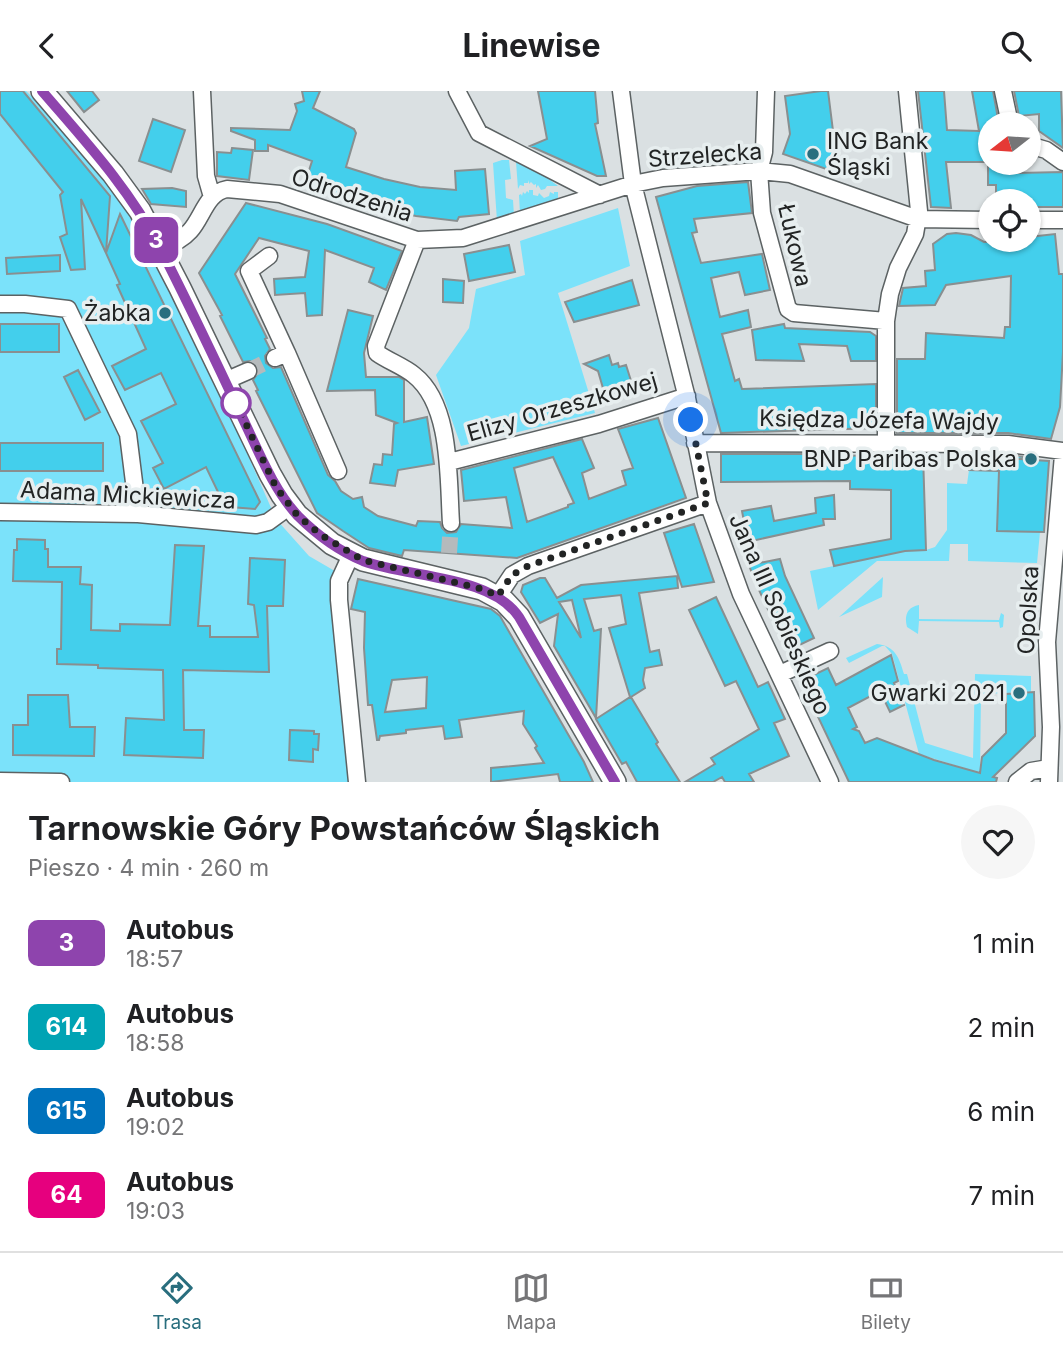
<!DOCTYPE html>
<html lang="pl">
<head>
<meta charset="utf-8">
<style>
	:root { --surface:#fff; --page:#f6f6f6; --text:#202124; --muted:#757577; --line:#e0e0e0; --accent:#296e7e }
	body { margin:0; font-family:Inter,sans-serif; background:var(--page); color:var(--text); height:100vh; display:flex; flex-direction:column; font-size:26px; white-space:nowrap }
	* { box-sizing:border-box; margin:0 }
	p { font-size:23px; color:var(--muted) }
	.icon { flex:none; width:38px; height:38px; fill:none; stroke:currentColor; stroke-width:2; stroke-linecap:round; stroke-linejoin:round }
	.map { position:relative; height:691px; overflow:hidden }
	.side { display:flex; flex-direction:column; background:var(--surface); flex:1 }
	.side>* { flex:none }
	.badge { padding:0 14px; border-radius:10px; font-size:24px; line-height:46px }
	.needle { width:46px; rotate:253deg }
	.controls { position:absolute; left:978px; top:21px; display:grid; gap:14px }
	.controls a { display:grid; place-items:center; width:63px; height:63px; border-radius:50%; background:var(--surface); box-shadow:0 2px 5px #0004; font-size:35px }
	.you { position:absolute; width:35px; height:35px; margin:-18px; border:5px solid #fff; border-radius:50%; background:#1a73e8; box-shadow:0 0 0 10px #1a73e833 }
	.map>.badge { position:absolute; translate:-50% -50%; box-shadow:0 0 0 4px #fff }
	.round { display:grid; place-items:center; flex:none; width:74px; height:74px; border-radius:37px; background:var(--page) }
	.overview { display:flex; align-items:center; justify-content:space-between; height:119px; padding:0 28px }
	h1 { font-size:33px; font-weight:700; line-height:52px }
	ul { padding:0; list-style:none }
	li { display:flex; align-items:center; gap:21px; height:84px; padding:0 28px }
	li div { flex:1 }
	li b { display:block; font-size:26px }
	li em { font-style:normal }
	li .badge { min-width:77px; font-weight:700; text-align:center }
	header { display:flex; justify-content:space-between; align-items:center; height:91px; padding:0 28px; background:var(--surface); font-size:32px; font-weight:700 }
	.dock { display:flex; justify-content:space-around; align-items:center; height:98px; border-top:2px solid var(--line); background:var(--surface); font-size:19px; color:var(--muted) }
	.dock a { display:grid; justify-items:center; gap:4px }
	.dock .on { color:var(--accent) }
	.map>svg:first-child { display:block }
	.green { fill:#7be2fa }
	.building { fill:#43cfec; stroke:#898f90; stroke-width:2; fill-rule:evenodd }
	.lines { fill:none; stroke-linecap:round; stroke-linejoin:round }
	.minor-tunnel { stroke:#b5babc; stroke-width:16; stroke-dasharray:16 8; stroke-linecap:butt }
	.minor-casing { stroke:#5c6263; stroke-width:19 }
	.tertiary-casing { stroke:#5c6263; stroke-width:24 }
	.minor { stroke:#fff; stroke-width:16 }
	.tertiary { stroke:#fff; stroke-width:21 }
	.line-casing { stroke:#fff; stroke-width:16 }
	.line { stroke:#8e44ad; stroke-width:10 }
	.walk { stroke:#222424; stroke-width:7; stroke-dasharray:0 12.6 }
	.poi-dot { fill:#296e7e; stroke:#e7eeef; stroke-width:2.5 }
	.stop-dot { fill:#fff; stroke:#8e44ad; stroke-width:3.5 }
	.labels { text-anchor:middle; stroke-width:7; stroke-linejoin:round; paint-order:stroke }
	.poi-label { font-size:23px; fill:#222424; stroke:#e7eeef; text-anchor:end }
	.street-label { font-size:23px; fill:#222424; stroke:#e7eeef }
</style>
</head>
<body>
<header><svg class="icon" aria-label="back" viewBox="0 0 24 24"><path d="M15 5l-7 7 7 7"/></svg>Linewise<svg class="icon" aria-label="search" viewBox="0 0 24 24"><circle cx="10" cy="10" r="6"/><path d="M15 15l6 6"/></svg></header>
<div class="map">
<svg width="1063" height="691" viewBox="0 0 1063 691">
	<rect width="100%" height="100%" fill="#dae0e2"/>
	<path class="green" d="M0,0H26L98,68L184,219L276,428L309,465L340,483L351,691H0Z
		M502,69H509L511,88L505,89L506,107L513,109L514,125L497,130L493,72Z
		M516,71L546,86L558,95H547L545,98L541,99L538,94L536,97V93L534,94L531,91L529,93V89L528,92H524V95L520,94L518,98Z
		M529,99H533V104L538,105L539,102L544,107L549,105L550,101L554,103V101H558V107L552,112L520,123L519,104L521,103L522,105L523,101L525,103L527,100L529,102Z
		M618,117L630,175L558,202L595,322L461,355L436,284L469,237L476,198L525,184L520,150Z
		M969,379L999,380L997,439L1040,441L1037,472L968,470V453H950L949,470H877L818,519L810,480L905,460L926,459L935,456L947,439V392L967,393Z
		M883,486L882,506L839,526Z
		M1023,487L1036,488L1030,538L1025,537L1022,532Z
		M919,514V528L999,529L1001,522L1004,524L1003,536L1000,537L999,531L919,530L918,543L907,536C904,525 907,516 919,514Z
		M877,553C895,555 899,566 904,583H907L925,652L973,667L975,583L1031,585V601L981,603L980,682L919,663L892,563L885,555H882L849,572L846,567Z"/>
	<path class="building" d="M0,0H23L110,105L106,162L81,108L85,178L71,179L60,146L67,143L60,104L63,101L0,23Z
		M67,0H92L99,9L84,21Z
		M302,0H320L313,17L354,38L356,42L346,76L384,88L420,96L456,99L455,80L485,78L489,123L459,126L457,130L416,125L375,116L304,95L312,70L268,54V60H255V49L231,40V37L290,39L297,20L295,13L304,10Z
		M538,0H595L598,32L595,33L606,85H597L530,55L547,48Z
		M821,0H828L835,56L829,79L783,63L790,43L785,5Z
		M918,0H944L947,39L979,40L972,0H993L999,33H990V71H946L951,117L931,116Z
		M1014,0H1061L1063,57L1039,40V23L1019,25Z
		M153,28L185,39L171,81L139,70Z
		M232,57L253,59L249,89L217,85V61L231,62Z
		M988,72H1018V82L1063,81V116H1029V110H1000V104H996V94H988Z
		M748,91L752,122L694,128L697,141L692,142L701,172L762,163L770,199L745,204L739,181L711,187L720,226L748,219L751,236L722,243L735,290L739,288L742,298L876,293V337L721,342L656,106L697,95Z
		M172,97L186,100V116L151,113L142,98Z
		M246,112L327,133L402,160L386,199L369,191L374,177L325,159L322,224L307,225L305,202L275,204L274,188L305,186L309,160L259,147L235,183L267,247L265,248L270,258L265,265L266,272L273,277L281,276L328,384L335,390L341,400L353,408L362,406L364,416L378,425L416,435L418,430L440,431L442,437L447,442L456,441L461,433L512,437L506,406L464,410L461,379L582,348L594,377L582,382L589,408L626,394L622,380L633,377L618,338L658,327L686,407L517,467L404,459L402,465L369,457L343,440L317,422L256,300L258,299L253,289L258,282L257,275L250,270L243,271L220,225L222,224L199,182ZM553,366L574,412L568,414V416L527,431L514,377Z
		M120,123L260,411L255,418L218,415L219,403L206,376L164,398L153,377L163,372L141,330L176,313L161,282L125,299L112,275L146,258L117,194L120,193L106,162Z
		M956,142L971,144L984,151L1029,149V146L1055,143L1059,183H1063V261L1060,316L1051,348L1008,342H897V268H925L926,242L1004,247L1005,236H1010L1011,185L946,194L935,214L899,215L903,197L926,195L925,180L935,179L933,153L947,143Z
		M509,154L515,181L469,190L464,163Z
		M60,164V180L7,183L6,167Z
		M443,188L464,190L463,212L443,211Z
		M632,189L639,214L574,231L565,211Z
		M348,219L373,225L364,262L366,286H399L404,289V331L427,326L434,373L398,379L395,395L370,392L374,373L382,374L383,363L392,364L394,333L397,332L376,324L375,299L327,300Z
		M0,233H59V261H0Z
		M784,233L785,237L870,241L876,245V270H851L847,255L799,253L804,270L756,269L752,239Z
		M609,264L612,274L618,272L619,276L626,274L633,296L605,304L598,280L584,273Z
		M78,279L100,321L85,329L64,286Z
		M0,352H103V380H0Z
		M721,363H813V365H839L923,363L926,459L905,460L834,475L830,459L891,448V399L850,398V390L721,391Z
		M969,363H1007L1023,366L1019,368L1049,370L1044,441L997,440L999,380L969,379Z
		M834,404L835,428H823L824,434L742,452L737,438L745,436L742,420L771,415L774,430L816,422L815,407Z
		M694,433L714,491L682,496L664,442Z
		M17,448L45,449V458H48V476H81L80,493L92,494L91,539L120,540V533L170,534L175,454L204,455L198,535H210V546H258L254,514L248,513L250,467L285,469L283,515H267L269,581L183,579L184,639H204L203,667L124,664L126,627L164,629L163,579L98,577V574L57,573V558H61L62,491L13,490L14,459H17Z
		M780,468L785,485L814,547L787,560L754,488L749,474Z
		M677,485L678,497L639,502L650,561L659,559L662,574L645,577L643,589L645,597L631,606L658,651L656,653L680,691H637L626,671L622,673L596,628L630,606L609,537L626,533L621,504L584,508L594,540L601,538L596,627L554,555L558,523L540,532L521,501L523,494L540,487H545L557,507L581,494ZM572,509L581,547L559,511Z
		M358,488L491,518L500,525L584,671L593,691H560L558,683L491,691V677L544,672L535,657L537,655L523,633L524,620L459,629L462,646L445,648L443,635L406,639V642L380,645L379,649H377L372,614H368L364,557L365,521L351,518ZM427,586L426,617L385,621L392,589Z
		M716,506L758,596L768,591L785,628L774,632L789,665L749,683L754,691H725L722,686L713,691H685L715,673L711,667L759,638L736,590L725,595L689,519Z
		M891,564L898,590L894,592L904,614L890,621L880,600L848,617L857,636L853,638L859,640L865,652L877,647L934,669L980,682L982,666L1006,642V603L1034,601L1035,645L993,686L997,687L996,691H849L801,590L828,577L836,594Z
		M28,604H68L70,636H95L94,665L13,664V634H28Z
		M290,639L314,640V643H319L318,659L313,658V671L289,669Z"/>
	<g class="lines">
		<path class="minor-tunnel" d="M248,280L275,267
			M449,462L451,432"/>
		<g class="minor-casing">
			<path id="minor" d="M202,0L206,85L212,106
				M457,0L479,42L600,104
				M621,0L633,93L687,307L708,412L741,503L830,691
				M766,0L764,61L759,80L762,122L788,218L794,222L886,230
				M1003,0L1010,33
				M1029,54L1046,59L1063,71
				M1029,129H1063
				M417,149L376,255L377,262C388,270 403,275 414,284C452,314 448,388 451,432
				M161,158C171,153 182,149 190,140C203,126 206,102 227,98L280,103L417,149L463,147L633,93L663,87L759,80L790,83L918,128L990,129
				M269,165L249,180L287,262
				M0,213H25L68,218L128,343L138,423
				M275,267L287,262L338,380
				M225,290L248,280
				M695,352L1008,353L1063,360
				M886,352V230L890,203L898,177L915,143L919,120L907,0
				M449,371L599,333L687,305
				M0,421L138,423L256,434L268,431L290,415
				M351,464L339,490V509L357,691
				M498,505L512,484L528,475L708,412
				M780,583L830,560
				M0,690L61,691
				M1017,691L1031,680L1049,677
				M1049,691L1051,636L1047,551L1063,364"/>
		</g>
		<g class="tertiary-casing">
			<path id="tertiary" d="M42,0L113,83L140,120L180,197L270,383L282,404L297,424L332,453L363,469L482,498L504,510L519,526L615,691"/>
		</g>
		<use href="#minor" class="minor"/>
		<use href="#tertiary" class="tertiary"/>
	</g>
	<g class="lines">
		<g class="line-casing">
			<path id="line" d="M42,0C85,50 129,97 160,157C189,213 216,271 243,328C259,361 273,398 298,425C316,443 339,460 363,470C409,487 491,484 519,526L615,691"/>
		</g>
		<use href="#line" class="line"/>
		<path class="walk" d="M236,312L276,396L297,424L321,444L363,469L482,498L498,505L512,484L528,475L708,412L691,329"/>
	</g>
	<g class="poi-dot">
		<circle cx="813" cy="63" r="7"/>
		<circle cx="165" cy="222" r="7"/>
		<circle cx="1031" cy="368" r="7"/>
		<circle cx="1019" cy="602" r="7"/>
	</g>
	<circle class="stop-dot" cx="236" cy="312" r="14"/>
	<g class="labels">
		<g class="poi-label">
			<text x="827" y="58" text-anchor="start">ING Bank<tspan x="827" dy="26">Śląski</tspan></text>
			<text x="151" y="230">Żabka</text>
			<text x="1017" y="376">BNP Paribas Polska</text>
			<text x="1005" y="610">Gwarki 2021</text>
		</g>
		<g class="street-label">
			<text transform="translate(705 64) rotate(-4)" y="8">Strzelecka</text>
			<text transform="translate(352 104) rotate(18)" y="8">Odrodzenia</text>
			<text transform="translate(795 154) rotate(77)" y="8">Łukowa</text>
			<text transform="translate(562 316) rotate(-16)" y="8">Elizy Orzeszkowej</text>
			<text transform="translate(879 329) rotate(1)" y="8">Księdza Józefa Wajdy</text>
			<text transform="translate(128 404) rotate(3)" y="8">Adama Mickiewicza</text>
			<text transform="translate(1028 519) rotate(-87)" y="8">Opolska</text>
			<text transform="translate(780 523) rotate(66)" y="8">Jana III Sobieskiego</text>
		</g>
	</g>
</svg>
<div class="controls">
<a><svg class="needle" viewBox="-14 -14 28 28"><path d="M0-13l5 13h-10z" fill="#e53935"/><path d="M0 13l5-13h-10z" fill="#757577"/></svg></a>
<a><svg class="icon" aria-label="locate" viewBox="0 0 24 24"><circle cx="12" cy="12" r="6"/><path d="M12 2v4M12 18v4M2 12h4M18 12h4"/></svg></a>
</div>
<div class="you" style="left:691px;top:329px"></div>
<b class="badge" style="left:156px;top:149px;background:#8e44ad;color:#fff">3</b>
</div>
<section class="side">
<div class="overview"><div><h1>Tarnowskie Góry Powstańców Śląskich</h1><p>Pieszo · 4 min · 260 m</p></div><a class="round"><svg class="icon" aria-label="heart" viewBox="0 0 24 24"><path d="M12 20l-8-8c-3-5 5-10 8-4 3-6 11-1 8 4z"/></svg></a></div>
<ul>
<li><span class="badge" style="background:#8e44ad;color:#fff">3</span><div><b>Autobus</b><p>18:57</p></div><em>1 min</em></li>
<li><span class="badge" style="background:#00a3b4;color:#fff">614</span><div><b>Autobus</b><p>18:58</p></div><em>2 min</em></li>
<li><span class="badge" style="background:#0072bc;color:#fff">615</span><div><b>Autobus</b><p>19:02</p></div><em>6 min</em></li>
<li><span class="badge" style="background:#e6007e;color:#fff">64</span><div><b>Autobus</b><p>19:03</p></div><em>7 min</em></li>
</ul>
</section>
<nav class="dock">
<a class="on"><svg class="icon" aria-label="directions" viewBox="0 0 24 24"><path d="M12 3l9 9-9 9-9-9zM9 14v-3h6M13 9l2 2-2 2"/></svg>Trasa</a>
<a><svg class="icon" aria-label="map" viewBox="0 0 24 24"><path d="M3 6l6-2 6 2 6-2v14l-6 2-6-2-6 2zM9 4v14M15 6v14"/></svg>Mapa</a>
<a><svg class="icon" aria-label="tickets" viewBox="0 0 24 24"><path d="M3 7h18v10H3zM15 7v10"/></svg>Bilety</a>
</nav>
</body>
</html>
